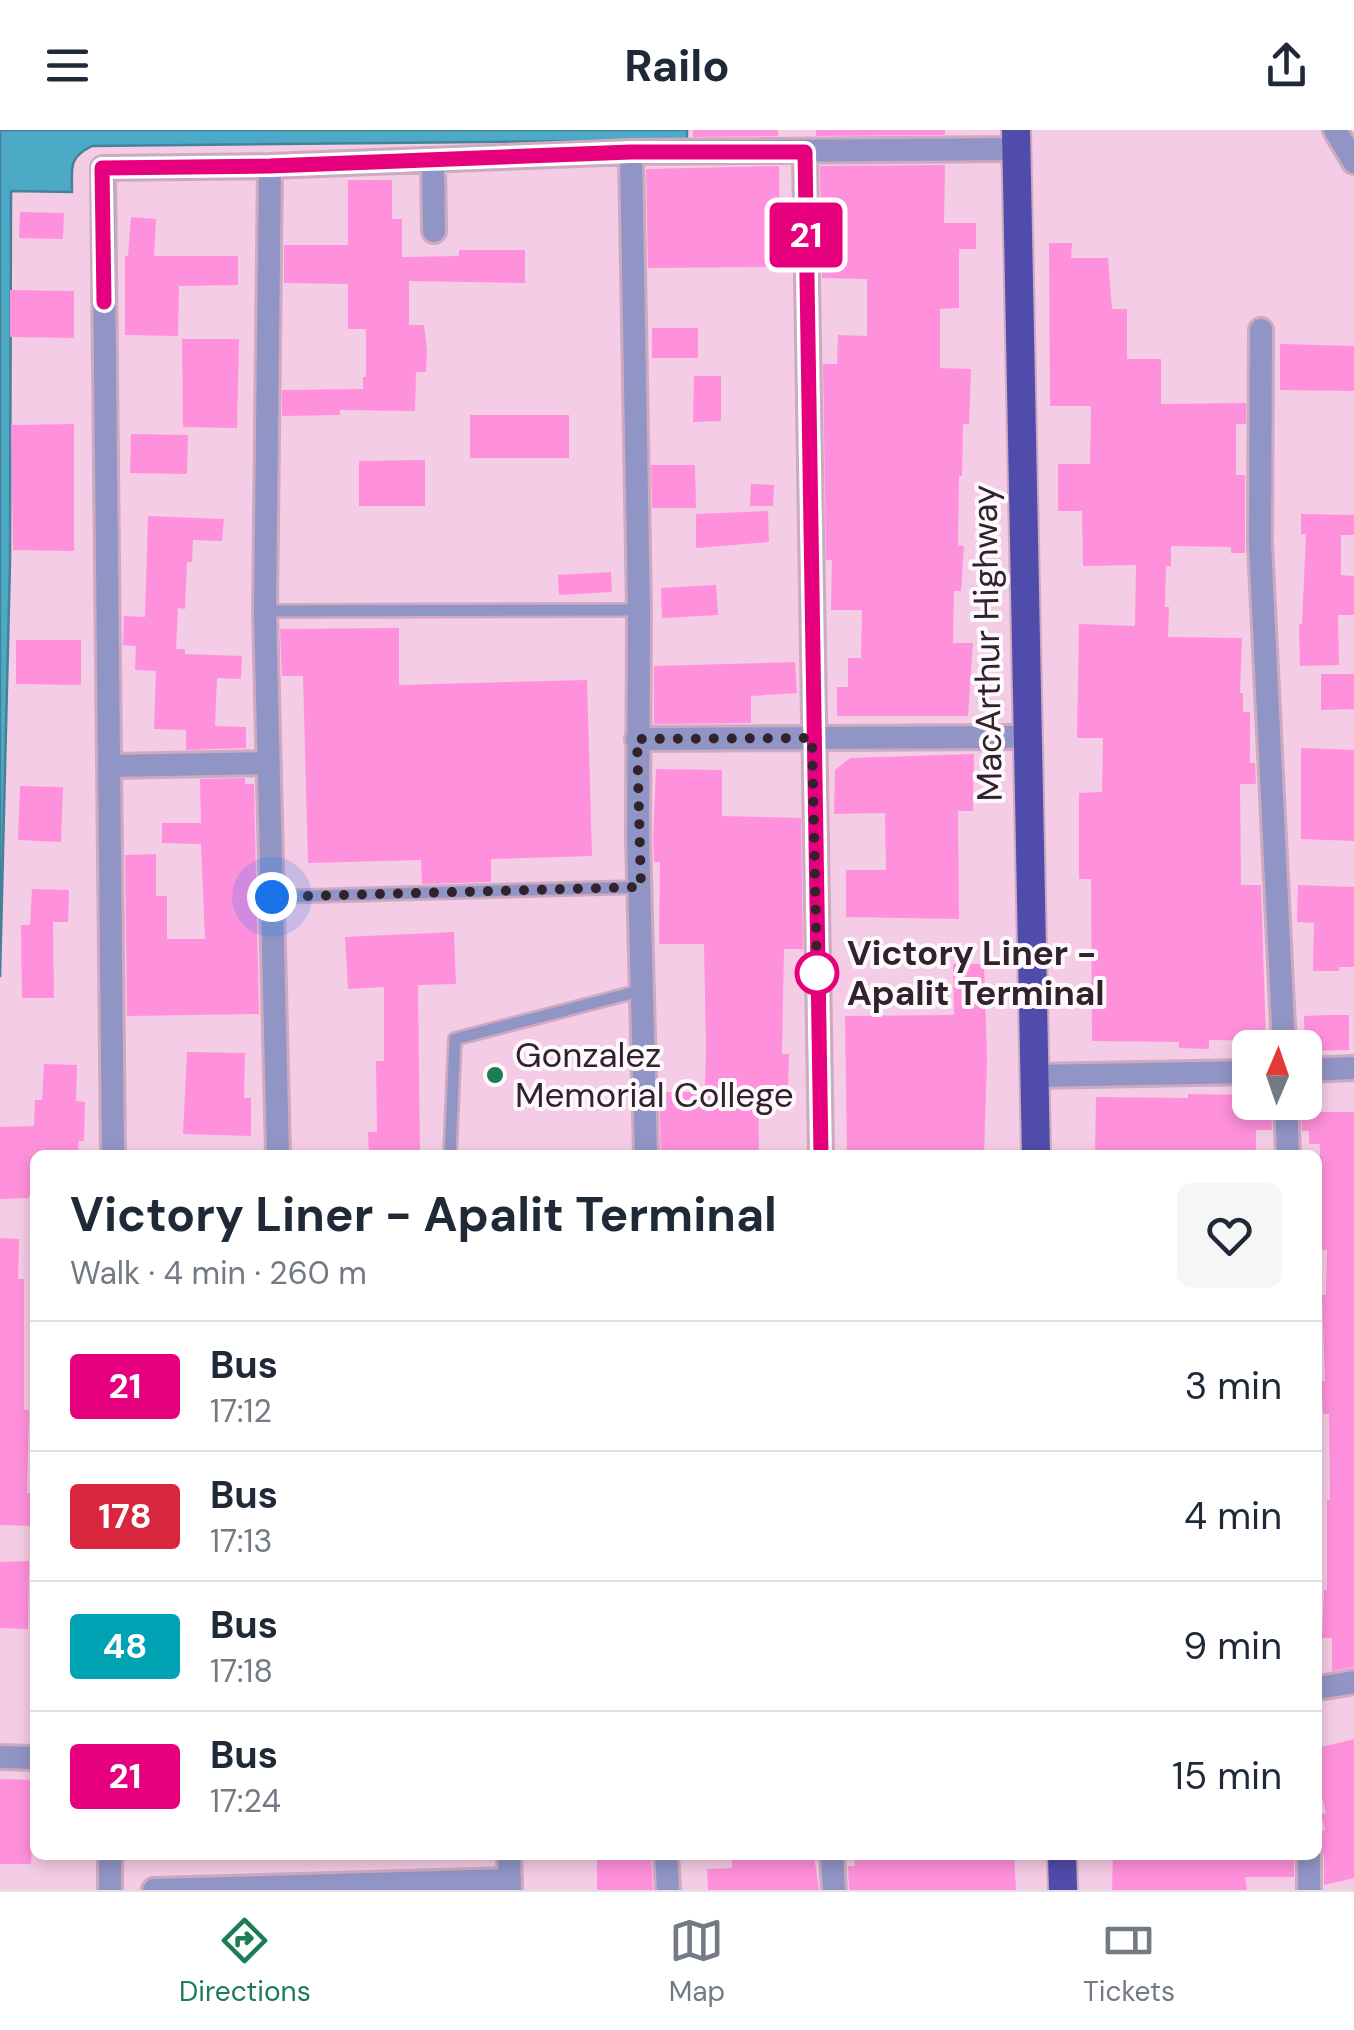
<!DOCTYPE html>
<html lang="en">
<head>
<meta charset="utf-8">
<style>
	:root { --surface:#fff; --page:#f6f6f7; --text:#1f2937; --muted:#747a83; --line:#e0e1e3; --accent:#1c7d55 }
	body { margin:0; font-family:"DM Sans",sans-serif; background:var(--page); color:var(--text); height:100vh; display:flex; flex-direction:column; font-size:38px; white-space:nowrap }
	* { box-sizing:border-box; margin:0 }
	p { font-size:32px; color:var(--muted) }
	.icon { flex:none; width:55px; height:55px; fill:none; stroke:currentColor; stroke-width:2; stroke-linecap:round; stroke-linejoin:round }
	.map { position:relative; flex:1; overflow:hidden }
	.panel { position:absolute; left:30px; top:1020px; width:1292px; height:710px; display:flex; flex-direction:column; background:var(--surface); border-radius:15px; box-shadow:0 5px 15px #0003 }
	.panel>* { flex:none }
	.badge { padding:0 20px; border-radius:8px; font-size:35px; line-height:65px }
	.needle { width:65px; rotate:2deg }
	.fabs { position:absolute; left:1232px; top:900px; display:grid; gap:20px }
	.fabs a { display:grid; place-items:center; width:90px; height:90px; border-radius:15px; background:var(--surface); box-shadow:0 5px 15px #0003; font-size:50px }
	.you { position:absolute; width:50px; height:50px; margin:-25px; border:8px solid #fff; border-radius:50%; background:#1a73e8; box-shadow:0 0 0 15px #1a73e833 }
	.map>.badge { position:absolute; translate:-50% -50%; box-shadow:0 0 0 5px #fff }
	.round { display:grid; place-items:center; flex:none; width:105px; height:105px; border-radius:15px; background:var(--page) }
	.headline { display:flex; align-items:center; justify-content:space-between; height:170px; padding:0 40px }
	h1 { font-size:48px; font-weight:700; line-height:75px }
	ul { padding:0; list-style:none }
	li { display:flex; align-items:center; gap:30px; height:130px; padding:0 40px; border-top:2px solid var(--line) }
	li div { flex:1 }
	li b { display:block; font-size:38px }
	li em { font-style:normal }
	li .badge { min-width:110px; font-weight:700; text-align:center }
	header { display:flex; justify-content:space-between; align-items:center; height:130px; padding:0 40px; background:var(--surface); font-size:45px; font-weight:700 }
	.menu { display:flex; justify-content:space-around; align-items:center; height:140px; border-top:2px solid var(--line); background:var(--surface); font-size:28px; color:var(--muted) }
	.menu a { display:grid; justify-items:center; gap:5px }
	.menu .selected { color:var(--accent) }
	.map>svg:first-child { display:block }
	.water { fill:#4daac6; stroke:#458198; stroke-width:2.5 }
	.building { fill:#ff90db }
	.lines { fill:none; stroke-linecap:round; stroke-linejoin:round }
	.service-casing { stroke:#ceaac0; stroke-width:16 }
	.minor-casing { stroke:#ceaac0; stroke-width:28 }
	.trunk-casing { stroke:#ceaac0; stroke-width:32 }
	.service { stroke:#9195c6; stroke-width:11 }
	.minor { stroke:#9195c6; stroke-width:22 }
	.trunk { stroke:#504cac; stroke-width:28 }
	.line-casing { stroke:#fff; stroke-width:22 }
	.line { stroke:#e6007e; stroke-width:15 }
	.walk { stroke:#31222b; stroke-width:10; stroke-dasharray:0 18 }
	.stop-dot { fill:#fff; stroke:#e6007e; stroke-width:5 }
	.poi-dot { fill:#1c7d55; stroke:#fef9fc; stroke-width:4 }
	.labels { text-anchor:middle; stroke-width:8; stroke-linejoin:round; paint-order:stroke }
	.street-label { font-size:35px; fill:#31222b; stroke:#fef9fc }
	.stop-label { font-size:35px; font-weight:bold; fill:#31222b; stroke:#fef9fc; text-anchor:start }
	.poi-label { font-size:35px; fill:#31222b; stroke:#fef9fc; text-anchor:start }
</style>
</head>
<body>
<header><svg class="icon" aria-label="menu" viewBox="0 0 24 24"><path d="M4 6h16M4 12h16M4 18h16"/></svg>Railo<svg class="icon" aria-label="share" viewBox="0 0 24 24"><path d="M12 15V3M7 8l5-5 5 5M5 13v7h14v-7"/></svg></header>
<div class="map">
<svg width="1354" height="1760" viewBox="0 0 1354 1760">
	<rect width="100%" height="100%" fill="#f5cce5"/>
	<path class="water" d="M0,0H687V10L92,16C68,28 72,37 72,62L11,61L10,432L0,847Z"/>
	<path class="building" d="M693,0H778V6L693,7Z
		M816,0H945V5L816,6Z
		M945,35L944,93H976V119H959V178L940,179V238L971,239L969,294H963L962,346H959L958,416H964L961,461H954L953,513H973L968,586H837V557H848V528H861L862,480H831L832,430H826L823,234H837L838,205L867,206V149L822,148L820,36Z
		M779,36L780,137L648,138L646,39Z
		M348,50H392V89H402V127L459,126V120H525V153L409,151V195H424L427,221L426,242H416L415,281L340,280V285L282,286V260L363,259V247H366V199H348V154L284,153V115H348Z
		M20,82L64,83L63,109L19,108Z
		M131,87L156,89L154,126H238V155L179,156L178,206L125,205V126H128Z
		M1049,113H1072L1071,128H1108L1112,179H1127V229H1161V274L1246,273V294H1236V345H1245V423H1231V417L1171,416V436H1166L1165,477H1169L1168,507L1242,508L1240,563H1243V582H1250V633H1255L1256,654H1240L1241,755H1261L1266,911L1209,910V919L1179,918V912L1092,911L1091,749H1079V663L1102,662L1103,608H1077L1079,494L1135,496L1136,435L1083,436L1082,381H1058V334H1090L1091,276H1050Z
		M10,160L74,161V208L10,207Z
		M652,198H698V228H652Z
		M182,209H239L237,298L183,297Z
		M1280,214L1354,216V261L1280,260Z
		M694,246H721V291L693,292Z
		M470,285H569V328H470Z
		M74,294V421L13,420L11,295Z
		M131,304L188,305L187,344L130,343Z
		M425,330V376H359V331Z
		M651,335H695L696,378H652Z
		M751,354L774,355L773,376H750Z
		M768,381L769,412L696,418V384Z
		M1301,384L1354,385V405H1341V445L1354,446V485H1338L1339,535L1300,536L1299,494H1302L1306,404H1301Z
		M148,386L224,389L222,411L193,410L192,432H187L185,479L178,478L176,519H185V524L242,526L241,549L217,548L215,596L246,597V618L186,620V600L154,599L156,541L135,540L136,516L123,515L124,486L145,487Z
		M611,442L612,462L559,465L558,445Z
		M716,455L718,485L662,488L661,458Z
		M399,498V555L587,550L592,726L491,729V752L422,754L421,730L308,733L303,546H282L280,499Z
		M16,510H81V555L16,554Z
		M795,532L797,563L751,566V593L654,594V536Z
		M1321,544H1354V579L1321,580Z
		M1301,618L1354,620V711L1301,709Z
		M974,624L973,681H958L959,789L846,787V740H886L885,683L834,684L835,640L850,628Z
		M656,639L722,640V686L801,688L803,819H784L782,924H789L788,956H758L759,1025H661L659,962H705L706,918L704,814H659L660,732H654L653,708Z
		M245,648V654H254L259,884L127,886L125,725L156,724V766H167V809H205L201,714L162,713V693H201L200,649Z
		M20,656L63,657L61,712L18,710Z
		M1298,755L1354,757V837H1339V841H1313L1314,793L1297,792Z
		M32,759L69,760L68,792H53L54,868H22L21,795H30Z
		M454,802L456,854L418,855L420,1025H369L368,1002H377L376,931H384V857L348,859L345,807Z
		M953,834H984L987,929L984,1025H847L845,886L954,885Z
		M1326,885H1349V920L1305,921L1304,886Z
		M187,922L245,923L244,968H251V1006L183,1004Z
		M44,934L77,935L76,971L85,972L84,1011H78L79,1025H35V1064L29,1065V1068L0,1069V997L34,996L35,970H42Z
		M1188,964L1250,965V972H1271L1272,1000H1256V1025H1095L1096,967L1188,968Z
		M1301,982H1354V1537L1332,1541V1508H1322L1324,1460H1327V1370H1330L1329,1284H1323L1321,1251H1325L1322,1165H1326L1327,1120H1318L1320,1014H1309V1001H1302Z
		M0,1108L19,1109L18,1149H24V1280H29L27,1363H35V1396L0,1395Z
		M29,1431L28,1499L0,1498V1432Z
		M1354,1609V1748L1324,1755V1725L1318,1713V1702L1325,1700L1321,1684L1326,1683L1318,1651V1618Z
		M0,1649L35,1650L31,1734H0Z
		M597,1725H651L653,1760H597Z
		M732,1725H814L819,1760H708L707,1739L732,1738Z
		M854,1725H1014L1016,1760H849L848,1736H855Z
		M1113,1725H1294V1747H1245L1247,1760H1112Z"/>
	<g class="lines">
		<g class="service-casing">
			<path id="service" d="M265,481L639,480
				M271,767L641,757
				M450,1025L455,909L643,860"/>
		</g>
		<g class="minor-casing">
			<path id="minor" d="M1335,0L1354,32
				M631,22L639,480L638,708L646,1025
				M805,22L821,1025
				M433,31L434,101
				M270,36L265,481L278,1025
				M1261,200L1260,414L1284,918
				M637,609L1026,607
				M109,636L268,633
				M1305,940L1354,938
				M1033,946L1250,942
				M1286,972L1288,1025
				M113,1025L103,38L270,36L631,22L1017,19
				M1318,1558L1354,1552
				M0,1627L35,1628
				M110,1725V1760
				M509,1725L510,1760
				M666,1725L668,1760
				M832,1725L834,1760
				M1309,1725V1760
				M154,1760L510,1750"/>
		</g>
		<g class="trunk-casing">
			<path id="trunk" d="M1016,0L1036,1025
				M1062,1725L1063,1760"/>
		</g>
		<use href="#service" class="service"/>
		<use href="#minor" class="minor"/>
		<use href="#trunk" class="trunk"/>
	</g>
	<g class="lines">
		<g class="line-casing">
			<path id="line" d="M104,172L102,38L270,36L631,22H805L821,1025"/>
		</g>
		<use href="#line" class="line"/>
		<path class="walk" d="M272,767L641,757L637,609L812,608L817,843"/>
	</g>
	<circle class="stop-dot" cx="817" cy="843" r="20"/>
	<circle class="poi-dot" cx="495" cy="945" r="10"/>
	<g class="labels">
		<g class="street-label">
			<text transform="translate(987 513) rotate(-91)" y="12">MacArthur Highway</text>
		</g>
		<g class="stop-label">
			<text x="847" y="835">Victory Liner -<tspan x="847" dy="40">Apalit Terminal</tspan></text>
		</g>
		<g class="poi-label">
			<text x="515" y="937">Gonzalez<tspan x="515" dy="40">Memorial College</tspan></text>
		</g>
	</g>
</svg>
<div class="fabs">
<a><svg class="needle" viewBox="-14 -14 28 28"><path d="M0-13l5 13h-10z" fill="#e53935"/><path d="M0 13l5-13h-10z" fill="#747a83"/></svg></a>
</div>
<div class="you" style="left:272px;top:767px"></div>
<b class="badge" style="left:806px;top:105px;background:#e6007e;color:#fff">21</b>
<section class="panel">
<div class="headline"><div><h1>Victory Liner - Apalit Terminal</h1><p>Walk · 4 min · 260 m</p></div><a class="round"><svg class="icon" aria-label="heart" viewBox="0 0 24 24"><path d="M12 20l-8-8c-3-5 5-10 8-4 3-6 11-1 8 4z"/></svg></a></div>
<ul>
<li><span class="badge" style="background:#e6007e;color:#fff">21</span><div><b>Bus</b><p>17:12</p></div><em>3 min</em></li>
<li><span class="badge" style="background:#d7263d;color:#fff">178</span><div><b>Bus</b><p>17:13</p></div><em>4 min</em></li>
<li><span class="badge" style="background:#00a3b4;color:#fff">48</span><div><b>Bus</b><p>17:18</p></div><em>9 min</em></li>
<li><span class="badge" style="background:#e6007e;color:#fff">21</span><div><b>Bus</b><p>17:24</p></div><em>15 min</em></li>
</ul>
</section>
</div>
<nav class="menu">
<a class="selected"><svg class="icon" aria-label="directions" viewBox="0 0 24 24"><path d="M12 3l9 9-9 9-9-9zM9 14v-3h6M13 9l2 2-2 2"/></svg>Directions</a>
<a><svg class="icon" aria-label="map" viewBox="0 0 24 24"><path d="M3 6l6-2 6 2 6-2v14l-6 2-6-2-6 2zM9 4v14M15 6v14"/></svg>Map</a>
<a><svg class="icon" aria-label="tickets" viewBox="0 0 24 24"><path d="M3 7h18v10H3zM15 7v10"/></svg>Tickets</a>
</nav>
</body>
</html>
